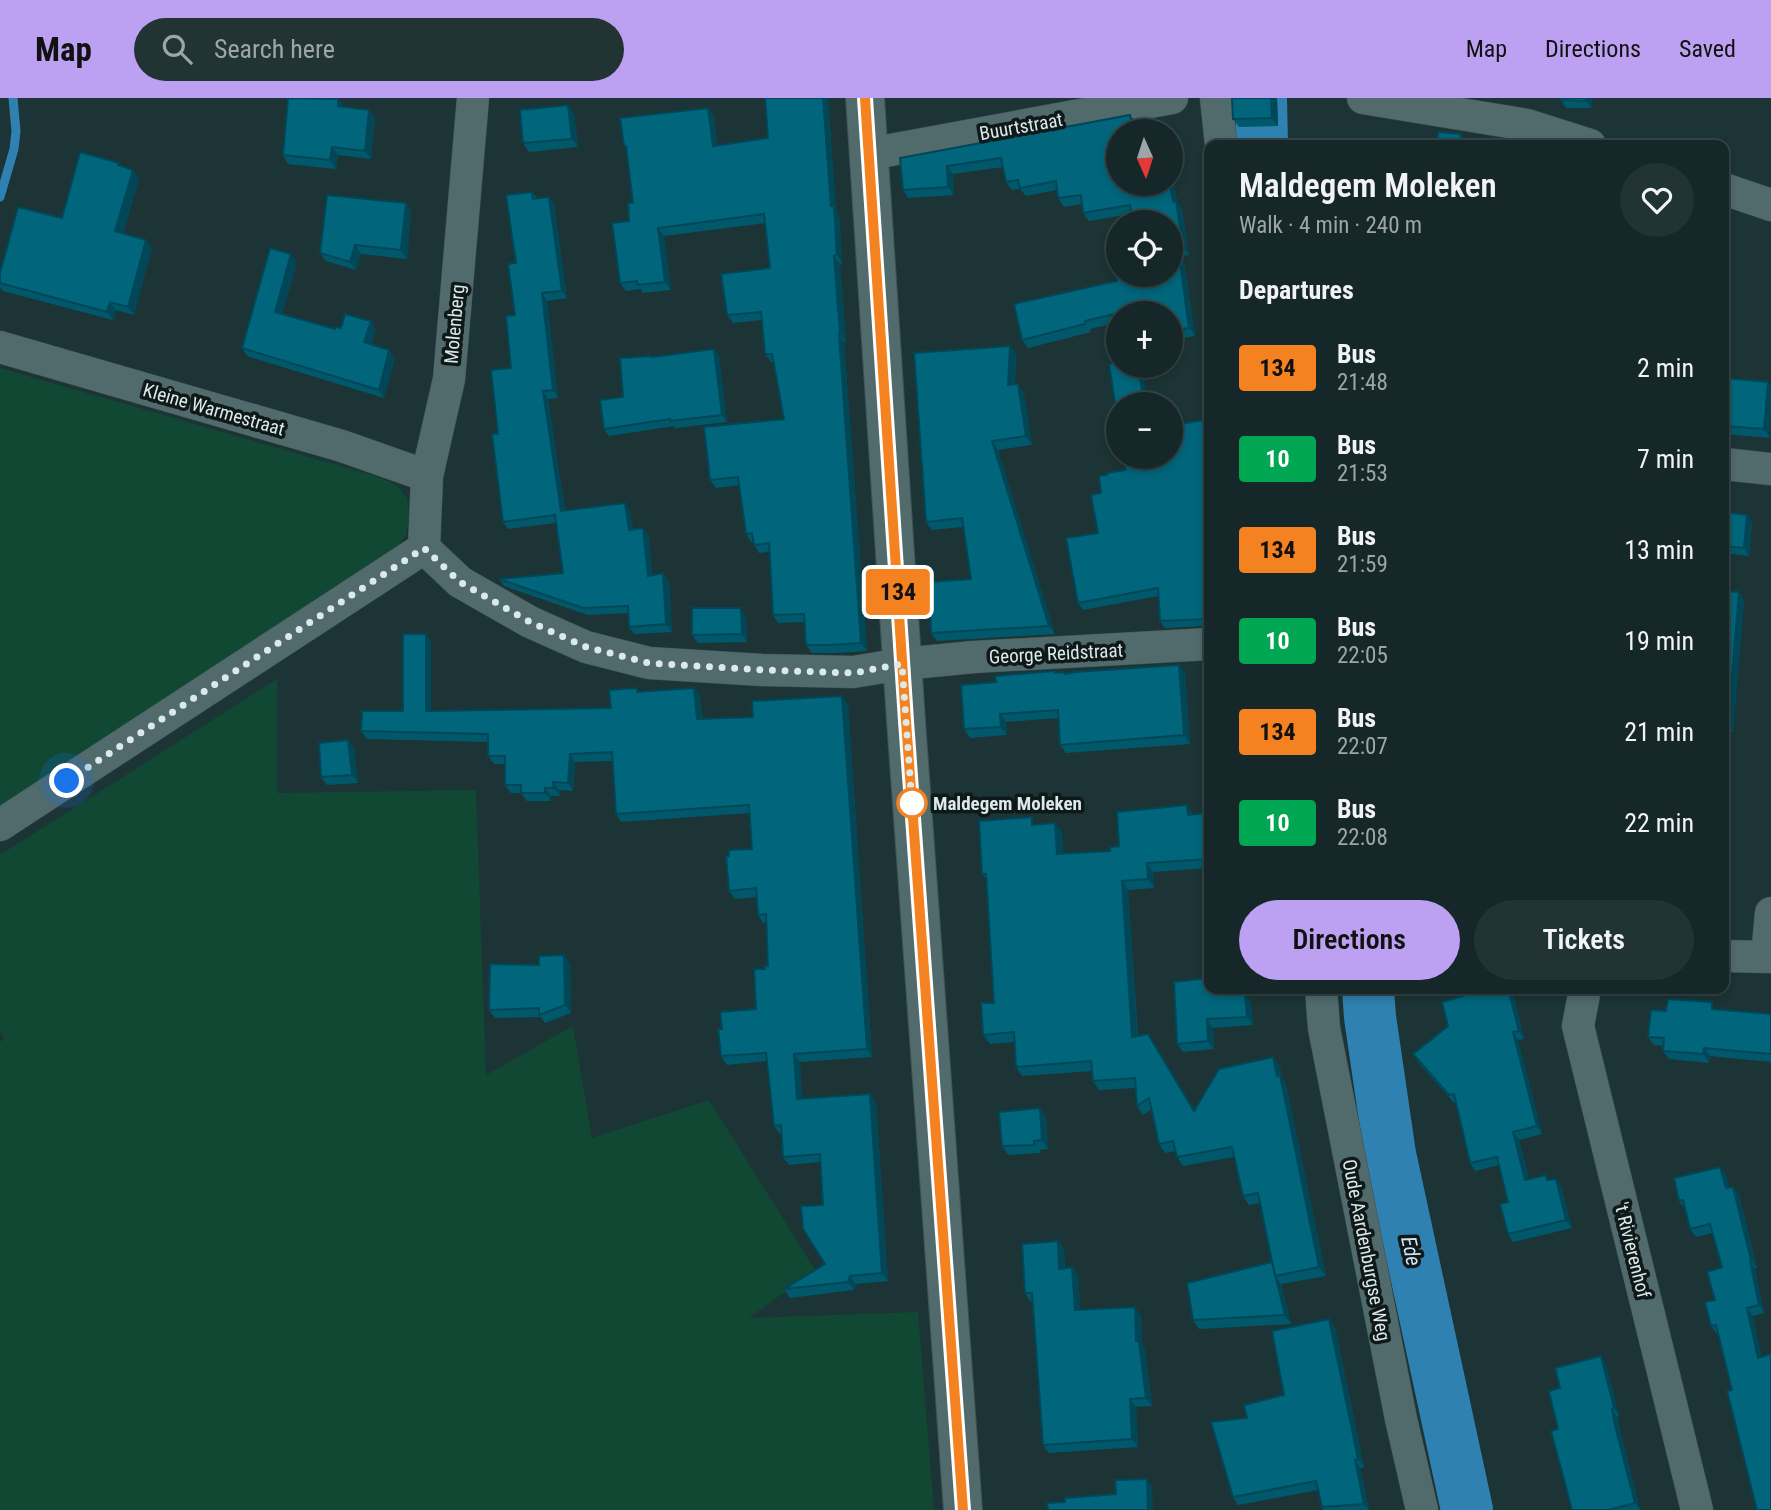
<!DOCTYPE html>
<html lang="en">
<head>
<meta charset="utf-8">
<style>
	:root { --surface:#152728; --page:#223334; --text:#f1f3f6; --muted:#9da5a8; --line:#344445; --accent:#bca0f2 }
	body { margin:0; font-family:"Roboto Condensed",sans-serif; background:var(--page); color:var(--text); height:100vh; display:flex; flex-direction:column; font-size:26px; white-space:nowrap }
	* { box-sizing:border-box; margin:0 }
	p { font-size:23px; color:var(--muted) }
	.icon { flex:none; width:38px; height:38px; fill:none; stroke:currentColor; stroke-width:2; stroke-linecap:round; stroke-linejoin:round }
	.map { position:relative; flex:1; overflow:hidden }
	.sheet { position:absolute; left:1204px; top:42px; width:525px; height:854px; display:flex; flex-direction:column; background:var(--surface); border-radius:14px; box-shadow:0 4px 10px #0003,0 0 0 2px var(--line) }
	.sheet>* { flex:none }
	.badge { padding:0 14px; border-radius:5px; font-size:24px; line-height:46px }
	.needle { width:46px; rotate:177deg }
	.buttons { position:absolute; left:1106px; top:21px; display:grid; gap:14px }
	.buttons a { display:grid; place-items:center; width:77px; height:77px; border-radius:50%; background:var(--surface); box-shadow:0 4px 10px #0003,0 0 0 2px var(--line); font-size:35px }
	.you { position:absolute; width:35px; height:35px; margin:-18px; border:5px solid #fff; border-radius:50%; background:#1a73e8; box-shadow:0 0 0 10px #1a73e833 }
	.map>.badge { position:absolute; translate:-50% -50%; box-shadow:0 0 0 4px #fff }
	h2 { padding:0 35px; font-size:26px; line-height:63px }
	.round { display:grid; place-items:center; flex:none; width:74px; height:74px; border-radius:37px; background:var(--page) }
	.headline { display:flex; align-items:center; justify-content:space-between; height:119px; padding:0 35px }
	h1 { font-size:33px; font-weight:600; line-height:52px }
	.cta { display:flex; gap:14px; margin-top:auto; padding:14px 35px }
	.cta a { flex:1; height:80px; border-radius:42px; background:var(--accent); color:#111; font-size:28px; font-weight:600; line-height:80px; text-align:center }
	.cta a+a { background:var(--page); color:var(--text) }
	ul { padding:0; list-style:none }
	li { display:flex; align-items:center; gap:21px; height:91px; padding:0 35px }
	li div { flex:1 }
	li b { display:block; font-size:26px }
	li em { font-style:normal }
	li .badge { min-width:77px; font-weight:700; text-align:center }
	header { display:flex; align-items:center; gap:42px; box-sizing:border-box; height:98px; padding:0 35px; background:var(--accent); color:#111 }
	header strong { font-size:33px }
	nav { display:flex; gap:38px; margin-inline-start:auto; font-size:24px }
	.search { width:490px; height:63px; background:var(--page); display:flex; align-items:center; gap:18px; box-sizing:border-box; padding:0 24px; border-radius:38px; color:var(--muted); font-size:26px }
	.map>svg:first-child { display:block }
	.green { fill:#104833 }
	.lines { fill:none; stroke-linecap:round; stroke-linejoin:round }
	.stream { stroke:#2e81b0; stroke-width:9 }
	.river { stroke:#2e81b0; stroke-width:52 }
	.minor-casing { stroke:#3c5152; stroke-width:33 }
	.tertiary-casing { stroke:#3c5152; stroke-width:40 }
	.minor { stroke:#516a6c; stroke-width:32 }
	.tertiary { stroke:#516a6c; stroke-width:38 }
	.wall { fill:#01586b }
	.shaded-wall { fill:#014757 }
	.building { fill:#01667c; stroke:#014757; stroke-width:2 }
	.line-casing { stroke:#fff; stroke-width:16 }
	.line { stroke:#f58220; stroke-width:10 }
	.walk { stroke:#dbe9e9; stroke-width:7; stroke-dasharray:0 12.6 }
	.stop-dot { fill:#fff; stroke:#f58220; stroke-width:3.5 }
	.labels { text-anchor:middle; stroke-width:7; stroke-linejoin:round; paint-order:stroke }
	.street-label { font-size:19px; fill:#dbe9e9; stroke:#0f191a }
	.stop-label { font-size:19px; font-weight:bold; fill:#dbe9e9; stroke:#0f191a; text-anchor:start }
	.water-label { font-size:21px; font-style:italic; fill:#d1e5f2; stroke:#0f191a }
</style>
</head>
<body>
<header>
<strong>Map</strong>
<div class="search"><svg class="icon" aria-label="search" viewBox="0 0 24 24"><circle cx="10" cy="10" r="6"/><path d="M15 15l6 6"/></svg>Search here</div>
<nav><a>Map</a><a>Directions</a><a>Saved</a></nav>
</header>
<div class="map">
<svg width="1771" height="1412" viewBox="0 0 1771 1412">
	<rect width="100%" height="100%" fill="#1c3435"/>
	<path class="green" d="M0,270L382,380L399,389L407,400L409,419L406,437L395,453L0,709Z
		M277,581V695L476,692L486,977L573,928L592,1040L709,1002L815,1172L749,1220L918,1214L934,1412H0V944L4,941L0,934V757Z"/>
	<g class="lines">
		<path class="stream" d="M0,99L14,51L16,33L13,0"/>
		<path class="river" d="M1261,0L1262,47
			M1368,891L1370,919L1390,1056L1467,1412"/>
		<g class="minor-casing">
			<path id="minor" d="M1216,0L1221,47
				M1363,0L1527,27L1590,47
				M869,56L1172,0
				M1724,91L1771,107
				M0,249L342,348L427,378
				M1724,366L1771,371
				M424,450L427,378L449,281L473,0
				M0,727L424,450L460,484L530,524L586,549L649,565L762,572L853,574L902,566L974,559L1209,546
				M1724,858L1771,859
				M1767,858L1771,815
				M1321,891L1324,930L1401,1321L1422,1412
				M1585,891L1578,928L1697,1412"/>
		</g>
		<g class="tertiary-casing">
			<path id="tertiary" d="M865,0L906,623L963,1412"/>
		</g>
		<use href="#minor" class="minor"/>
		<use href="#tertiary" class="tertiary"/>
	</g>
	<path class="wall" d="M765,0H828L836,112L839,116L840,132L842,166H840L846,244H844L867,553L835,555H812L806,547L804,524L778,525L773,517L769,454L759,455L754,447L753,444H751L746,436L740,387L716,390L710,382L784,321L773,264H771L765,256L762,222L733,225L727,217L770,170L765,125L664,138L671,192L643,195L641,191L626,193L620,185L629,123L633,105L627,52L624,48L708,10L714,18L717,48L768,40Z
		M1232,0H1277L1278,28L1239,29L1233,21Z
		M1561,0H1592L1591,10H1566L1561,2Z
		M338,1L344,9L375,20L371,61L338,57L336,71L288,66L283,57Z
		M574,15L578,49L529,54L523,45Z
		M1136,25L1137,33H1118V86H1171V67L1177,104L1182,111L1189,157L1183,158L1195,238L1171,242V215H1118V224L1090,231L1091,234L1028,250L1022,242L1171,177L1131,116L1089,123L1083,115L1082,106L1064,109L1058,100L1057,92L1026,98L1020,91L1012,92L1006,84L1003,69L953,76L954,97L908,100L903,92L900,60Z
		M119,65L121,68L139,80L123,136L152,150L134,217L116,212L113,222L3,193L0,189V175L62,120Z
		M532,94L537,100L554,106L567,200L547,203L558,300L548,301L565,413H630L633,432L649,438L652,477L669,483L672,534L634,536L629,529L628,515L588,517L504,488L499,481L563,475L556,425L508,431L503,424L498,336L511,270L515,217L516,165Z
		M406,105L411,113L407,161L361,156L356,172L326,163L320,155Z
		M291,156L297,165L282,216L335,231L341,230L376,231L371,247L395,260L384,300L247,258L242,250Z
		M1010,248L1016,256L1015,287L1024,295L1032,347L998,352L1055,536L937,543L931,535L971,481L963,429L932,432L926,424Z
		M719,257L727,324L675,330L674,328L609,338L604,331L623,299L653,259Z
		M1724,280L1768,284L1771,288L1770,340L1724,336Z
		M1209,321V528L1165,530L1160,523L1158,498L1083,512L1078,505L1098,435L1126,372Z
		M1724,414L1747,417L1752,424L1749,458L1724,455Z
		M1724,493L1739,494L1744,502L1733,634L1724,633Z
		M746,518L747,544L698,545L692,537Z
		M426,536L431,544V613L611,610L637,590L639,594L694,590L700,598L702,621L753,619L848,606L872,959L800,964L802,1001L870,996L876,1005L888,1183L856,1186L854,1192L790,1200L784,1191L825,1166L820,1064L789,1067L783,1059L782,1036H780L774,1028L767,963L727,967L721,958L722,931L756,911L765,871L768,868L766,825H763L758,817L757,799L735,801L729,793L752,751L750,715L621,724L616,716L612,663L575,664L573,693L559,692L560,698H551V703H527L521,695H511L505,687V666H494L488,658V644L367,641L361,633L403,613Z
		M1055,573L1056,575L1066,576L1185,575L1190,646L1066,655L1060,647L1058,620L1006,624L1007,637L970,640L964,631L996,584Z
		M348,642L354,651L358,685L327,687L321,679Z
		M1193,716L1209,717V770L1153,774L1154,790L1128,792L1138,938L1148,936L1195,1013L1280,968L1282,980L1286,986L1326,1178L1281,1186L1291,1226L1199,1231L1193,1222L1273,1166L1260,1105L1249,1107L1243,1098L1234,1059L1183,1068L1177,1059L1175,1053L1165,1055L1159,1046L1152,1011L1143,1017L1137,1008L1135,990L1099,992L1093,983L1092,973L1022,978L1016,969L1014,944L990,946L983,937L994,905L986,781L982,776L1036,727L1055,725L1062,734L1063,756L1110,753Z
		M570,866L571,915L545,925L541,919L495,920L489,912L539,867Z
		M1209,880L1247,899L1251,905L1253,927L1213,930L1214,951L1183,954L1177,946Z
		M1465,891H1512L1524,941L1518,942L1542,1036L1519,1042L1529,1081L1550,1082L1556,1081L1561,1088L1572,1130L1513,1144L1508,1136V1104L1499,1067L1475,1073L1470,1065L1456,1004L1454,1005L1418,964L1413,956L1448,928L1466,897Z
		M1717,911L1771,916V964L1710,958L1709,965L1669,961L1663,953V948L1654,947L1648,939Z
		M1040,1010L1046,1019L1048,1051L1040,1052V1055L1008,1057L1002,1048Z
		M1720,1069L1726,1077L1729,1089L1739,1097L1757,1170L1755,1171L1764,1215L1753,1218L1732,1292L1718,1236H1717L1711,1228L1715,1202L1722,1169L1712,1135L1696,1139L1690,1131L1685,1111L1679,1103Z
		M1058,1143L1064,1151L1065,1170L1072,1169L1078,1177L1080,1212L1141,1217L1142,1246L1145,1251L1152,1308L1136,1309L1138,1349L1049,1355L1043,1347L1032,1203H1030L1025,1195Z
		M1329,1221L1335,1229L1364,1369L1360,1370L1369,1412H1323L1322,1409L1318,1392L1238,1407L1233,1399L1247,1320L1284,1297Z
		M1606,1266L1619,1318L1617,1319L1621,1336L1640,1412H1572L1558,1331L1560,1290Z"/>
	<path class="shaded-wall" d="M823,0H828L836,112L839,116L842,166L837,157L831,108Z
		M1271,0H1277L1278,28L1272,20Z
		M1586,0H1592L1591,10L1586,3Z
		M338,1L344,9L338,8Z
		M568,7L574,15L578,49L572,41Z
		M708,10L714,18L719,56L713,48Z
		M369,12L375,20L371,61L365,53Z
		M1130,17L1136,25L1137,33H1133Z
		M1461,36L1467,44V47H1460Z
		M332,49L338,57L336,71L330,62Z
		M1171,67L1177,104L1182,111L1189,157L1183,149L1173,104L1170,86H1171Z
		M947,68L953,76L954,97L948,89Z
		M133,72L139,80L121,142L115,133Z
		M549,99L554,106L567,200L562,193Z
		M406,105L411,113L407,161L401,152Z
		M658,130L664,138L671,192L665,184Z
		M146,142L152,150L134,217L128,209Z
		M355,147L361,156L356,172L350,164Z
		M1178,150L1183,158L1195,238L1189,230Z
		M291,156L297,165L281,222L275,214Z
		M834,158L840,166L846,244L840,236Z
		M542,195L547,203L558,300L553,292Z
		M110,204L116,212L113,222L107,214Z
		M371,223L376,231L370,252L364,244Z
		M839,236L844,244L867,553L861,545Z
		M1010,248L1016,256L1014,295L1008,287Z
		M714,251L719,257L727,324L722,317Z
		M389,252L395,260L384,300L379,292Z
		M1138,268H1141L1142,270L1148,306H1144Z
		M1768,284L1771,288L1770,340L1764,331Z
		M1018,286L1024,295L1032,347L1026,338Z
		M543,293L548,301L566,421L561,413Z
		M992,343L998,352L1055,536L1049,528Z
		M625,405L630,413L634,440L629,432Z
		M1747,417L1752,424L1749,458L1744,450Z
		M643,430L649,438L653,485L648,478Z
		M1205,434L1209,439V522L1208,521Z
		M663,475L669,483L672,534L666,526Z
		M1739,494L1744,502L1733,634L1728,626Z
		M741,510L746,518L747,544L742,536Z
		M426,536L431,544V621L426,613Z
		M1179,567L1185,575L1190,646L1184,637Z
		M694,590L700,598L702,629L697,621Z
		M842,598L848,606L872,959L867,951Z
		M1000,616L1006,624L1007,637L1001,629Z
		M348,642L354,651L358,685L352,677Z
		M570,656L575,664L573,693L568,685Z
		M553,684L559,692L560,698L554,690Z
		M545,690L551,698V703L545,695Z
		M1187,707L1193,716L1188,717Z
		M1055,725L1062,734L1064,765L1057,756Z
		M1724,750L1726,753L1724,778Z
		M1147,765L1153,774L1154,790L1148,781Z
		M1122,783L1128,792L1138,948L1132,939Z
		M564,857L570,866L571,915L565,907Z
		M1241,891H1247V899L1251,905L1253,927L1247,919Z
		M1508,891H1512L1524,941L1519,933Z
		M1207,921L1213,930L1214,951L1208,943Z
		M1513,934L1518,942L1542,1036L1537,1028Z
		M1148,936L1154,945L1201,1022L1194,1013Z
		M1704,950L1710,958L1709,965L1703,956Z
		M794,956L800,964L802,1009L797,1001Z
		M1273,959L1280,968L1282,980L1286,986L1326,1178L1319,1169Z
		M870,996L876,1005L888,1183L882,1175Z
		M1040,1010L1046,1019L1048,1051L1042,1042Z
		M1513,1034L1519,1042L1531,1089L1525,1082Z
		M1720,1069L1726,1077L1731,1098L1726,1090Z
		M1556,1081L1561,1088L1572,1130L1566,1122Z
		M1733,1089L1739,1097L1757,1170L1751,1162Z
		M1058,1143L1064,1151L1065,1179L1059,1171Z
		M1750,1163L1755,1171L1764,1215L1759,1207Z
		M1072,1169L1078,1177L1081,1221L1075,1212Z
		M850,1178L856,1186L854,1192L848,1184Z
		M1275,1178L1281,1186L1291,1226L1285,1217Z
		M1135,1209L1141,1217L1142,1246L1145,1251L1152,1308L1146,1300L1136,1243Z
		M1747,1210L1753,1218L1764,1268L1758,1260Z
		M1329,1221L1335,1229L1364,1369L1358,1361Z
		M1601,1258L1606,1266L1619,1318L1614,1310Z
		M1130,1301L1136,1309L1138,1349L1132,1341Z
		M1612,1311L1617,1319L1621,1336L1640,1412L1635,1405L1615,1328Z
		M1355,1362L1360,1370L1369,1412L1364,1406Z
		M1147,1381L1152,1388L1153,1412H1148Z"/>
	<path class="building" d="M288,0L338,1V8L369,12L365,53L332,49L330,62L283,57Z
		M765,0H823L831,108H834L835,124L837,157L834,158L840,236H839L861,545L830,547H806L804,516L773,517L769,445L754,447L752,435L746,436L738,379L710,382L704,329L784,321L772,256H765L761,214L727,217L721,176L770,170L764,116L658,130L665,184L638,187L637,183L620,185L612,125L629,123L628,105H633L626,48H624L620,20L708,10L713,48L768,40Z
		M1232,0H1271L1272,20L1233,21Z
		M1561,0H1586V3L1561,2Z
		M568,7L572,41L523,45L520,12Z
		M1130,17L1133,33H1118V86H1170L1173,104L1176,103L1183,149L1178,150L1189,230L1171,233V215H1132L1131,212L1085,223V226L1022,242L1014,206L1117,183L1115,160H1118V177H1171V124H1133L1130,107L1083,115L1081,97L1058,100L1056,83L1020,90L1018,82L1006,84L1001,60L947,68L948,89L903,92L900,60Z
		M1438,34L1461,36L1460,47H1437Z
		M80,54L119,65L118,67L133,72L115,133L146,142L128,209L110,204L107,214L0,185V175L18,109L62,120Z
		M532,94L533,101L549,99L562,193L542,195L553,292L543,293L561,413L625,405L629,432L643,430L648,478L663,475L666,526L629,529L628,508L583,510L499,481L563,475L555,417L503,424L492,336H498L491,272L511,270L506,218L515,217L508,166L516,165L506,97Z
		M327,97L406,105L401,152L355,147L350,164L320,155Z
		M270,150L291,156L275,214L335,231V229L341,230L345,216L371,223L364,244L389,252L379,292L242,250Z
		M1010,248L1008,287L1018,286L1026,338L992,343L1049,528L931,535L929,484L971,481L962,420L926,424L914,255Z
		M714,251L722,317L670,323V321L604,331L600,302L623,299L620,260L652,258V259Z
		M1118,265V268H1138L1144,306H1118V324L1109,266Z
		M1724,280L1768,284L1764,331L1724,328Z
		M1209,321V433L1205,434L1208,521L1160,523L1158,490L1078,505L1066,440L1098,435L1091,397L1101,395L1099,378L1107,377V375L1126,372L1124,359H1171V328Z
		M1724,414L1747,417L1744,450L1724,448Z
		M1724,493L1739,494L1728,626H1724Z
		M692,510H741L742,536L692,537Z
		M403,536H426V613L611,610L609,592L637,590V594L694,590L697,621L753,619L752,603L842,598L867,951L794,956L797,1001L870,996L882,1175L850,1178L848,1184L784,1191L825,1166L803,1131L801,1108L823,1107L820,1056L783,1059L781,1027L774,1028L766,955L721,958L718,931H722L720,914L756,911L754,871H765L764,868H768L766,816L758,817L756,790L729,793L726,758H729V752L752,751L749,707L616,716L612,654L570,656L568,685L553,684L554,690H545V695H521V687H505V658H488V636L361,633L362,613H403Z
		M1179,567L1184,637L1060,647L1058,612L1000,616L1001,629L964,631L961,587L996,584L995,578L1055,573V575L1064,574L1065,576L1075,574Z
		M348,642L352,677L321,679L319,645Z
		M1187,707L1188,717L1207,715L1209,761L1147,765L1148,781L1122,783L1132,939L1148,936L1194,1013L1219,971L1273,959L1277,978L1280,977L1319,1169L1275,1178L1258,1095L1243,1098L1232,1049L1177,1059L1173,1043L1159,1046L1149,1000L1137,1008L1135,980L1093,983L1091,963L1016,969L1014,934L983,937L981,905H994L986,776H982L979,723L1032,719V727L1055,725L1057,756L1110,753V749L1119,748L1117,714Z
		M564,857L565,907L539,917V910L489,912L490,866L539,867V858Z
		M1209,880V891H1241L1242,897H1245L1247,919L1207,921L1208,943L1177,946L1174,884Z
		M1465,891H1508L1519,933L1513,934L1537,1028L1513,1034L1525,1082L1546,1077L1547,1082L1556,1081L1566,1122L1508,1136L1500,1106L1508,1104L1497,1059L1470,1065L1454,996L1449,997L1413,956L1448,928L1442,904L1466,897Z
		M1668,901L1712,904V911L1771,916V956L1704,950L1703,956L1663,953L1664,940L1648,939L1651,912L1666,913Z
		M1040,1010L1042,1042L1034,1043V1047L1002,1048L999,1014Z
		M1720,1069L1726,1090L1733,1089L1751,1162L1750,1163L1759,1207L1747,1210L1758,1260L1771,1256V1412H1757L1727,1293L1732,1292L1716,1227L1711,1228L1705,1204L1715,1202L1707,1174L1722,1169L1710,1126L1690,1131L1683,1102L1679,1103L1674,1080Z
		M1058,1143L1059,1171L1072,1169L1075,1212L1135,1209L1136,1243H1139L1146,1300L1130,1301L1132,1341L1043,1347L1032,1195H1025L1022,1146Z
		M1272,1164L1285,1217L1193,1222L1187,1185Z
		M1329,1221L1358,1361L1355,1362L1364,1406L1322,1409L1316,1383L1233,1399L1211,1324L1247,1320L1244,1307L1284,1297L1272,1233Z
		M1601,1258L1614,1310L1612,1311L1615,1328L1635,1405L1608,1412H1572L1551,1333L1558,1331L1549,1293L1560,1290L1555,1270Z
		M1147,1381L1148,1412H1048L1047,1405L1065,1404V1400L1116,1396L1115,1382Z"/>
	<g class="lines">
		<g class="line-casing">
			<path id="line" d="M865,0L906,623L963,1412"/>
		</g>
		<use href="#line" class="line"/>
		<path class="walk" d="M67,683L424,450L460,484L530,524L586,549L649,565L762,572L853,575L902,566L912,707V705"/>
	</g>
	<circle class="stop-dot" cx="912" cy="705" r="14"/>
	<g class="labels">
		<g class="street-label">
			<text transform="translate(1021 28) rotate(-10)" y="7">Buurtstraat</text>
			<text transform="translate(454 226) rotate(-85)" y="7">Molenberg</text>
			<text transform="translate(214 311) rotate(16)" y="7">Kleine Warmestraat</text>
			<text transform="translate(1056 555) rotate(-3)" y="7">George Reidstraat</text>
			<text transform="translate(1367 1152) rotate(79)" y="7">Oude Aardenburgse Weg</text>
			<text transform="translate(1633 1152) rotate(76)" y="7">'t Rivierenhof</text>
		</g>
		<g class="stop-label">
			<text x="933" y="712">Maldegem Moleken</text>
		</g>
		<g class="water-label">
			<text transform="translate(1411 1153) rotate(78)" y="7">Ede</text>
		</g>
	</g>
</svg>
<div class="buttons">
<a><svg class="needle" viewBox="-14 -14 28 28"><path d="M0-13l5 13h-10z" fill="#e53935"/><path d="M0 13l5-13h-10z" fill="#9da5a8"/></svg></a>
<a><svg class="icon" aria-label="locate" viewBox="0 0 24 24"><circle cx="12" cy="12" r="6"/><path d="M12 2v4M12 18v4M2 12h4M18 12h4"/></svg></a>
<a>+</a>
<a>−</a>
</div>
<div class="you" style="left:67px;top:683px"></div>
<b class="badge" style="left:898px;top:494px;background:#f58220;color:#111">134</b>
<section class="sheet">
<div class="headline"><div><h1>Maldegem Moleken</h1><p>Walk · 4 min · 240 m</p></div><a class="round"><svg class="icon" aria-label="heart" viewBox="0 0 24 24"><path d="M12 20l-8-8c-3-5 5-10 8-4 3-6 11-1 8 4z"/></svg></a></div>
<h2>Departures</h2>
<ul>
<li><span class="badge" style="background:#f58220;color:#111">134</span><div><b>Bus</b><p>21:48</p></div><em>2 min</em></li>
<li><span class="badge" style="background:#00a651;color:#fff">10</span><div><b>Bus</b><p>21:53</p></div><em>7 min</em></li>
<li><span class="badge" style="background:#f58220;color:#111">134</span><div><b>Bus</b><p>21:59</p></div><em>13 min</em></li>
<li><span class="badge" style="background:#00a651;color:#fff">10</span><div><b>Bus</b><p>22:05</p></div><em>19 min</em></li>
<li><span class="badge" style="background:#f58220;color:#111">134</span><div><b>Bus</b><p>22:07</p></div><em>21 min</em></li>
<li><span class="badge" style="background:#00a651;color:#fff">10</span><div><b>Bus</b><p>22:08</p></div><em>22 min</em></li>
</ul>
<div class="cta"><a>Directions</a><a>Tickets</a></div>
</section>
</div>
</body>
</html>
